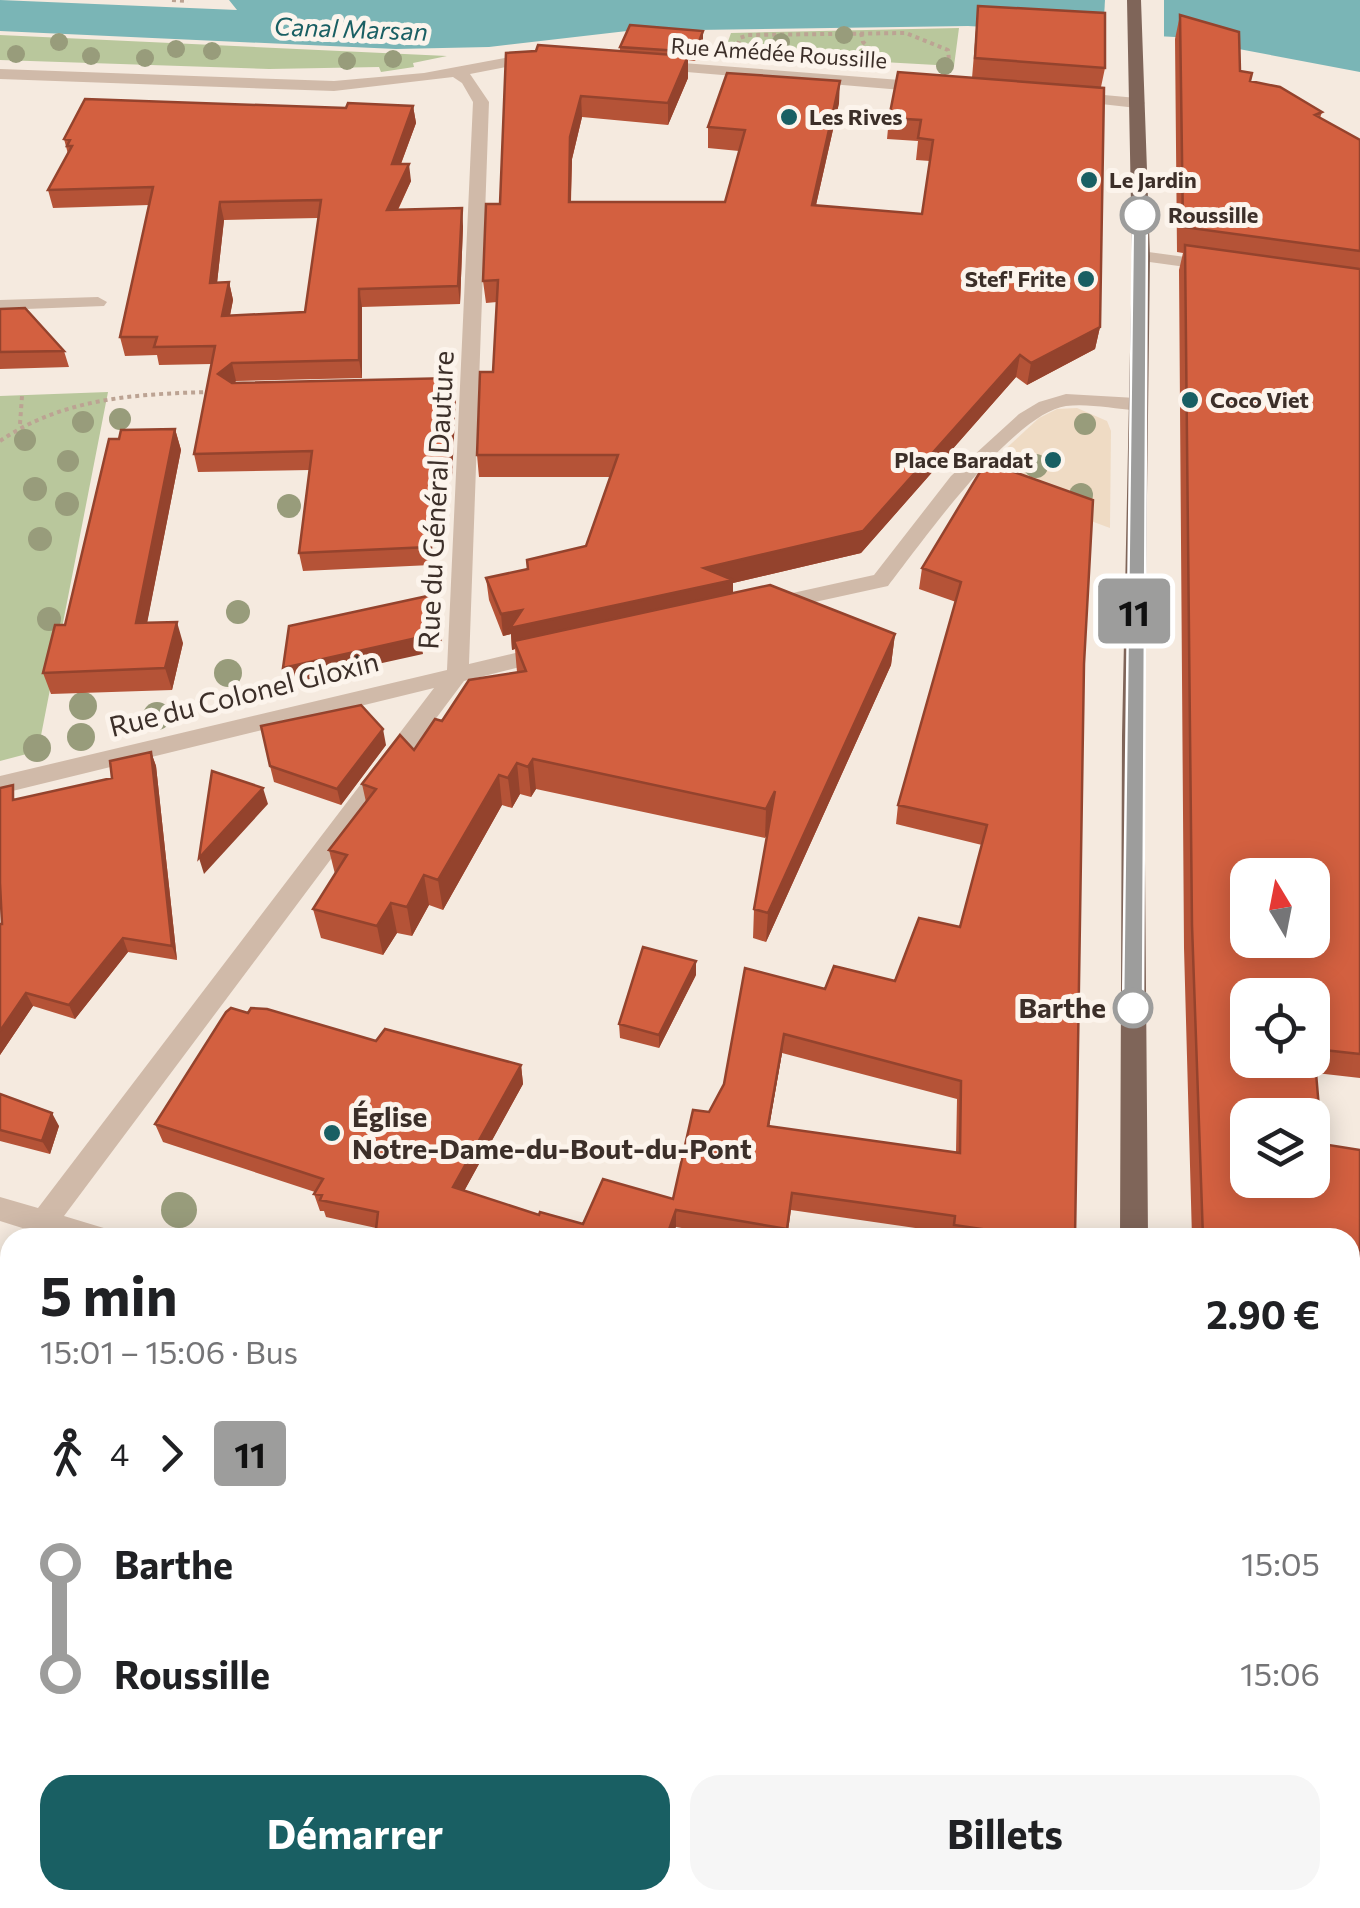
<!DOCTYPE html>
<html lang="fr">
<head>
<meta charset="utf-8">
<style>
	:root { --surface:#fff; --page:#f6f6f6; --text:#202124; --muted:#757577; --accent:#195f63 }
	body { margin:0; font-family:Commissioner,sans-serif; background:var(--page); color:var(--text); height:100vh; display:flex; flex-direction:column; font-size:38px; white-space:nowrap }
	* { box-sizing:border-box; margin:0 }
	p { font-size:32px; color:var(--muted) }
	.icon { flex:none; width:55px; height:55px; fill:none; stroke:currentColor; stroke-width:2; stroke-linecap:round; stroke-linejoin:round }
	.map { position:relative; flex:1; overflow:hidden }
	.side { position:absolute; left:0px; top:1228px; width:1360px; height:682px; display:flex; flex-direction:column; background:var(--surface); border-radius:30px 30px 0 0; box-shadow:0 5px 25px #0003 }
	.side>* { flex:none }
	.badge { padding:0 20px; border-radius:8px; font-size:35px; line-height:65px }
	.needle { width:65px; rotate:350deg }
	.controls { position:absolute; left:1230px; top:858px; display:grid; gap:20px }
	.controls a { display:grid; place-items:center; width:100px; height:100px; border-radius:20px; background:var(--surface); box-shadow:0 5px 25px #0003; font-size:50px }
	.map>.badge { position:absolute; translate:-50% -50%; box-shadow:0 0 0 5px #fff }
	.legs { display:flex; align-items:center; gap:15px; height:110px; padding:0 40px; font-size:32px }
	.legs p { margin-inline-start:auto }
	.overview { display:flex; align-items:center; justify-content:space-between; height:170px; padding:0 40px }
	h1 { font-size:55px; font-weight:700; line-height:75px }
	.action { display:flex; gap:20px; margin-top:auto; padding:20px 40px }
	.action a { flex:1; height:115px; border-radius:30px; background:var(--accent); color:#fff; font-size:40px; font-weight:700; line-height:115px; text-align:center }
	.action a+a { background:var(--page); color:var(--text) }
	ul { padding:0 40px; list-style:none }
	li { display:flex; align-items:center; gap:35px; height:110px; font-size:38px }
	li i { display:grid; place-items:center; width:15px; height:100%; margin:0 12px; background:currentColor }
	li i::after { content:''; width:25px; height:25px; margin:-12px; border:8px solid; border-radius:50%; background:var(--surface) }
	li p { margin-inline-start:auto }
	li:first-child i { background:linear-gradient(#0000 50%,currentColor 0) }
	li:last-child i { background:linear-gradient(currentColor 50%,#0000 0) }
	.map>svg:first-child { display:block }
	.green { fill:#b9c79c }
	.plaza { fill:#efdbc4 }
	.water { fill:#7ab5b6 }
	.pier { fill:#f5eadf }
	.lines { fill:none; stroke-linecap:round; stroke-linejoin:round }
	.path { stroke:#bca393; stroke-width:4; stroke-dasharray:4 4; stroke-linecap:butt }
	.minor { fill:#d0baa9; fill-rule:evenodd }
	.major { fill:#7f6559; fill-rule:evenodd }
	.tree { fill:#989c7b }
	.wall { fill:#b55337; fill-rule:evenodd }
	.shaded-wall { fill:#94432d }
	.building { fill:#d36040; stroke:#94432d; stroke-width:2.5; fill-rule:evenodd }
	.line-1 { fill:#9d9d9c; stroke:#fff; stroke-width:2.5 }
	.poi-dot { fill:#195f63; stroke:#fcf4ec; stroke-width:4 }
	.stop-1-dot { fill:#fff; stroke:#9d9d9c; stroke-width:5 }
	.labels { text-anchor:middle; stroke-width:10; stroke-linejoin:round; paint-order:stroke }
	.far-street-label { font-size:22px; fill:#3c2f29; stroke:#fcf4ec }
	.far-poi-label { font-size:22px; font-weight:bold; fill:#3c2f29; stroke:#fcf4ec; text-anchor:start }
	.far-stop-label { font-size:22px; font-weight:bold; fill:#3c2f29; stroke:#fcf4ec; text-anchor:start }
	.far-water-label { font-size:25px; font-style:italic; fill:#195f63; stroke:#fcf4ec }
	.street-label { font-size:28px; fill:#3c2f29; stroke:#fcf4ec }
	.stop-label { font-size:28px; font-weight:bold; fill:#3c2f29; stroke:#fcf4ec; text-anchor:end }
	.poi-label { font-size:28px; font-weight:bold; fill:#3c2f29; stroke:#fcf4ec; text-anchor:start }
</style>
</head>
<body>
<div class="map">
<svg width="1360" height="1908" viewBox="0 0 1360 1908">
	<rect width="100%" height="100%" fill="#f5eadf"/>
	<path class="green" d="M959,28L954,66L724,53L731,33Z
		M0,35L447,56L413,63L414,67L381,72L379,67L269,69L0,60Z
		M108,392L38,751L0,761V396Z"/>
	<path class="plaza" d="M1077,408L1107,421L1111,431L1110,528L974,478L1039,418L1057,409Z"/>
	<path class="water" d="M0,0L237,10L229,0H1360V72L1175,37L968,26L627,31L489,47L396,49L0,31Z"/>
	<path class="pier" d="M1105,0H1164V40L1103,35Z"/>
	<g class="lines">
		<path class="path" d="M172,0L188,1
			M861,33L863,42L873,52
			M738,45L740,38L748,35L906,33L948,50L949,60L942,63
			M20,424L22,396
			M0,441C63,398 135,394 210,392"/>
		<path class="minor" d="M537,52L545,57L542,60L470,74L489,102L469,664L549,645L560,653L557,658L464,681L64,1216L107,1229L111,1238H54L0,1221V1197L38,1208L434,688L0,794V776L447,670L473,102L462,83L453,77L334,91L0,79V69L334,81L424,73Z
			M657,61L926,82L934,87L926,92L651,69V63Z
			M1071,92L1137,98L1145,103L1137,108L1065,100V94Z
			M1141,251L1215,261L1224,266L1215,271L1135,260V252Z
			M98,297L107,302L104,306L0,310V300Z
			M1066,394L1136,398L1146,404L1136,410C1114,409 1088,403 1066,406C1012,414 922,542 888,586L769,612L761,610L758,605L761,600L874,575L951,476L1019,414L1039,402Z
			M10,1848V1893L0,1897V1852Z"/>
		<path class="major" d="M1127,0H1141L1150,256L1144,736L1148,1238H1120L1122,736L1132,256Z
			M1114,1900H1150V1908H1114Z"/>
	</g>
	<g class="tree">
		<circle cx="844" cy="35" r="9"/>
		<circle cx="59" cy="42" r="9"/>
		<circle cx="781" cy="42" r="9"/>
		<circle cx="176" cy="49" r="9"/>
		<circle cx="212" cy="51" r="9"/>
		<circle cx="753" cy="53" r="9"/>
		<circle cx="16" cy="54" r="9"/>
		<circle cx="91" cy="56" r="9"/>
		<circle cx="808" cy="57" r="9"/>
		<circle cx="145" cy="58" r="9"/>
		<circle cx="393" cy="59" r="9"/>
		<circle cx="347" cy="61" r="9"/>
		<circle cx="863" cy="61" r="9"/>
		<circle cx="945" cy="66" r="9"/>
		<circle cx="120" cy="419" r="11"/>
		<circle cx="83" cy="422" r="11"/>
		<circle cx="1085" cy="424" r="11"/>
		<circle cx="25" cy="440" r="11"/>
		<circle cx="68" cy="461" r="11"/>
		<circle cx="1036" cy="466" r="12"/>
		<circle cx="35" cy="489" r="12"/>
		<circle cx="1081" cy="495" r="12"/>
		<circle cx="67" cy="504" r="12"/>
		<circle cx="289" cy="506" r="12"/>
		<circle cx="40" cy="539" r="12"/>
		<circle cx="238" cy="612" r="12"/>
		<circle cx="49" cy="619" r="12"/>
		<circle cx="228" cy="673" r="14"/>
		<circle cx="83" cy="706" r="14"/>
		<circle cx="157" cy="716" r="14"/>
		<circle cx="81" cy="737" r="14"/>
		<circle cx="37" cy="748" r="14"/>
		<circle cx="179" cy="1210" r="18"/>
	</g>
	<path class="wall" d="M978,6L1105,68L1101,87L1100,327L1095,349L1027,385L1016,377L861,553L733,583V593L895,634L891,665L766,942L753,938L754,909L768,832L765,838L536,789L531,797L520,794L512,808L502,805L443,910L429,905L412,936L397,933L383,955L321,938L313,909L335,874L329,850L366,802L362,784L414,750L442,721L517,672L515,649L512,650L511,634L503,636L489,600L486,578L528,569L586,546L611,477H479L477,455L493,372L497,302L486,303L483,281L500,204L506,53L620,51V47L703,39L695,61L688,60V78L668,125L582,117L572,159L571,202H725L739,151L708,148V127L839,103L816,205L922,214L930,161L916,160L918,141L887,139L889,118L972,78Z
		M1180,15L1239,32L1240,71L1252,73L1250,81L1280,87L1322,112L1320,118L1360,140V1078L1316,1073L1322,1144L1360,1150V1908H1198V1900H1350V1238H1192L1184,948L1179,270L1183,253L1177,252L1175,39ZM1248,875H1312V940H1248ZM1248,995H1312V1060H1248ZM1248,1115H1312V1180H1248Z
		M413,106L416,123L401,164L411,181L398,210L463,226L460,304L362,307V378L236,381L234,383L456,396L452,477H437L431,565L303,571L299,553L310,470L198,472L194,454L211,364L159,365L157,355L125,356L120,337L149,205L53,208L48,190L68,154L64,139L346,108ZM318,218L305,312L230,316L233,300L229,282L217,283L224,220Z
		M0,309L64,351L69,367L0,369Z
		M175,429L181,450L147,622L183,643L172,690L51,694L43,673L65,625L119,439Z
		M986,462L1084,664L1075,1238H950V1233L791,1210L787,1238H738L676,1227L376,1228L326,1217L324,1211H320L314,1194L315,1192L163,1142L155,1124L248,1013L376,1041L521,1065L523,1084L464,1191L539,1215L583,1224L673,1199L709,1112L825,989L895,981L960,927L982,845L896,824L898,805L956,602L919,589L922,568ZM782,1053L957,1099L956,1152L769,1126Z
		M386,745L341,805L274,782L270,766Z
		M151,752L156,766L177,960L128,952L75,1019L33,1006L0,1055L2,924L19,799L112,778Z
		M696,975L659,1048L620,1038L619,1024Z
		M0,1094L59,1126L50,1154L0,1141Z
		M0,1435L10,1439V1523L0,1518Z
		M910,1900H1062V1908H937Z"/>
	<path class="shaded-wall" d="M703,31V39L695,61V52Z
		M688,56V78L668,125V103Z
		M840,81L839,103L811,227L812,205Z
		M581,96L582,117L572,159L570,224V137Z
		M413,106L416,123L394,182L392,164Z
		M409,164L411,181L389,228L387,210Z
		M220,202L224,220L215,301L210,283Z
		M462,208L463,226L460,304L458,286Z
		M229,282L233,300L226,334L222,316Z
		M359,289L362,307V378L359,360Z
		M1100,327L1095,349L1027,385L1031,363Z
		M1020,355L1016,377L861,553L733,583V602L514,641L515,649L512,650L511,634L503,636L501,614L704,568Z
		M232,363L236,381L222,392L218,374Z
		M454,378L456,396L452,477L450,459Z
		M175,429L181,450L143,644L136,623Z
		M434,459L437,477L431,565L429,547Z
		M177,622L183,643L172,690L165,668Z
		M440,626L442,643L422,648L423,654L287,684L283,668Z
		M895,634L891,665L766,942L768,913Z
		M383,729L386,745L341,805L337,789Z
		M151,752L156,766L177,960L172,946Z
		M533,759L536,789L531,797L528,767Z
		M517,763L520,794L512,808L508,778Z
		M499,775L502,805L443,910L438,880Z
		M263,788L268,804L204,874L199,858Z
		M775,791L773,821L765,838L766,809Z
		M424,875L429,905L412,936L407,907Z
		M391,903L397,933L383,955L377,926Z
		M123,938L128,952L75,1019L69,1005Z
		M696,961V975L659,1048V1035Z
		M26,993L33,1006L0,1055V1031Z
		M784,1034L782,1053L766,1144L768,1126Z
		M521,1065L523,1084L457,1204L453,1187Z
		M52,1113L59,1126L50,1154L42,1141Z
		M676,1210V1227L672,1238H666Z"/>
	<path class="building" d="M978,6L1105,13V68L975,58Z
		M1180,15L1239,32L1240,71L1252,73L1250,81L1280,87L1322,112L1315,115L1360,140V251L1183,227Z
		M630,25L703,31L695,52L620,47Z
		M538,45L688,56L668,103L581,96L570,137L569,202H725L745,130L708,127L727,73L840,81L812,205L922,214L933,140L918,138L921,120L889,118L898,72L1104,88L1100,327L1031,363L1020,355L863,531L704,568L733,580L510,628L522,610L501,614L486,578L528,569L527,560L586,546L618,455H477L480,372H493L498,280L483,281L486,204H500L506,53L536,51Z
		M85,99L346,108L348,103L413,106L392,164H409L387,210L462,208L458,286L359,289V360L232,363L218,374L232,383L454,378L450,459H434L429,547L299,553L312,451L194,454L215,346L154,347L157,337H120L153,187L48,190L72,146H67L70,140L64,139ZM321,200L305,312L222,316L229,282L210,283L220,202Z
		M1185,245L1360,269V1054L1314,1049L1322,1144L1360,1150V1908H1211V1900H1350V1238H1203L1192,925ZM1248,875H1312V940H1248ZM1248,995H1312V1060H1248ZM1248,1115H1312V1180H1248Z
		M25,308L64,351L0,352V309Z
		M175,429L136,623L177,622L165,668L43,673L55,625H65L109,439H119L121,430Z
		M986,462L1093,500L1084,664L1075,1238H1044L954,1225L955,1216L792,1193L787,1229L676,1210L666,1238H375L378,1212L320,1200L322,1195L314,1194L323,1179L155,1124L226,1012L231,1008L248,1013L251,1008L267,1009L376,1041L385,1029L521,1065L453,1187L539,1215L540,1212L583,1224L603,1179L673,1199L693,1110L709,1112L724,1084L745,968L825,989L834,966L895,981L919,918L960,927L987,825L898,805L961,582L922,568ZM784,1034L961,1081L960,1153L768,1126Z
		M770,585L895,634L768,913L754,909L775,791L766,809L533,759L528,767L517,763L508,778L499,775L438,880L424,875L407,907L391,903L377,926L313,909L347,855L329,850L376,789L362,784L400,735L414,750L435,719L442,721L469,680L526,671L514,641Z
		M432,595L440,626L419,632L421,637L283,668L289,626Z
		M361,705L383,729L337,789L270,766L261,726Z
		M151,752L172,946L123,938L69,1005L26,993L0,1031V924H2L0,883V788L13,785V800L112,778L110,761Z
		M212,771L263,788L199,858Z
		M643,947L696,961L659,1035L619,1024Z
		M0,1094L52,1113L42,1141L0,1130Z
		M0,1435L10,1439V1517L0,1512Z
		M563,1900H764L763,1908H561Z
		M954,1900H1062V1908H980Z"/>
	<path class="line-1" d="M1140,211L1147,215L1143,1008L1133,1016L1123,1008L1133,215Z"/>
	<g class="poi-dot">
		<circle cx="789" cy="117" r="10"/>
		<circle cx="1089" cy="180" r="10"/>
		<circle cx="1086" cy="279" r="10"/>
		<circle cx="1190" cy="400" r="10"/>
		<circle cx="1053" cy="460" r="10"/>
		<circle cx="332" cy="1133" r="10"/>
	</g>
	<g class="stop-1-dot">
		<circle cx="1140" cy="215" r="18"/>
		<circle cx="1133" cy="1008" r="18"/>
	</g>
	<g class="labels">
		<g class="far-street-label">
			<text transform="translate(779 53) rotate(4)" y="8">Rue Amédée Roussille</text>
		</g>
		<g class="far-poi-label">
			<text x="809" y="125">Les Rives</text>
			<text x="1109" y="188">Le Jardin</text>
			<text x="1066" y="287" text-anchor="end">Stef' Frite</text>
			<text x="1210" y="408">Coco Viet</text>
			<text x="1033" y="468" text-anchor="end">Place Baradat</text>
		</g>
		<g class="far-stop-label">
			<text x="1168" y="223">Roussille</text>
		</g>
		<g class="far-water-label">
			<text transform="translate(351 29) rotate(2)" y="9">Canal Marsan</text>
		</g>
		<g class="street-label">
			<text transform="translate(436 500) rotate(-87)" y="10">Rue du Général Dauture</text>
			<text transform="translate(244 694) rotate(-14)" y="10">Rue du Colonel Gloxin</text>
		</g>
		<g class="stop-label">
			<text x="1106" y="1018">Barthe</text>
		</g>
		<g class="poi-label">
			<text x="352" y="1127">Église<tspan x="352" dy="32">Notre-Dame-du-Bout-du-Pont</tspan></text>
		</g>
	</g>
</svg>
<div class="controls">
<a><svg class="needle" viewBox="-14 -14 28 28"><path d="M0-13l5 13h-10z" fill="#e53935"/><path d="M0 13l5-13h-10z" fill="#757577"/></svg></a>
<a><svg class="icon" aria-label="locate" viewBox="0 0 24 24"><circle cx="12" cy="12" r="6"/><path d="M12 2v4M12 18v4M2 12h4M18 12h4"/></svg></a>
<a><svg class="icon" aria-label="layers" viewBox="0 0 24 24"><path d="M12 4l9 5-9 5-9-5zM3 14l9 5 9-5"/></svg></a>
</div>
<b class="badge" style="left:1134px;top:611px;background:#9d9d9c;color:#111">11</b>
<section class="side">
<div class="overview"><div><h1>5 min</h1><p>15:01 – 15:06 · Bus</p></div><b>2.90 €</b></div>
<div class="legs"><svg class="icon" aria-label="walk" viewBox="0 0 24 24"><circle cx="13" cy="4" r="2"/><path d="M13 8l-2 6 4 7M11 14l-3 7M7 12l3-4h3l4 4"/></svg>4<svg class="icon" aria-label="forward" viewBox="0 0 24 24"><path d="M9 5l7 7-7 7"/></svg><b class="badge" style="background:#9d9d9c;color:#111">11</b></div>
<ul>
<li><i style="color:#9d9d9c"></i><b>Barthe</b><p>15:05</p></li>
<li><i style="color:#9d9d9c"></i><b>Roussille</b><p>15:06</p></li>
</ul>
<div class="action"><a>Démarrer</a><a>Billets</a></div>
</section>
</div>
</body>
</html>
